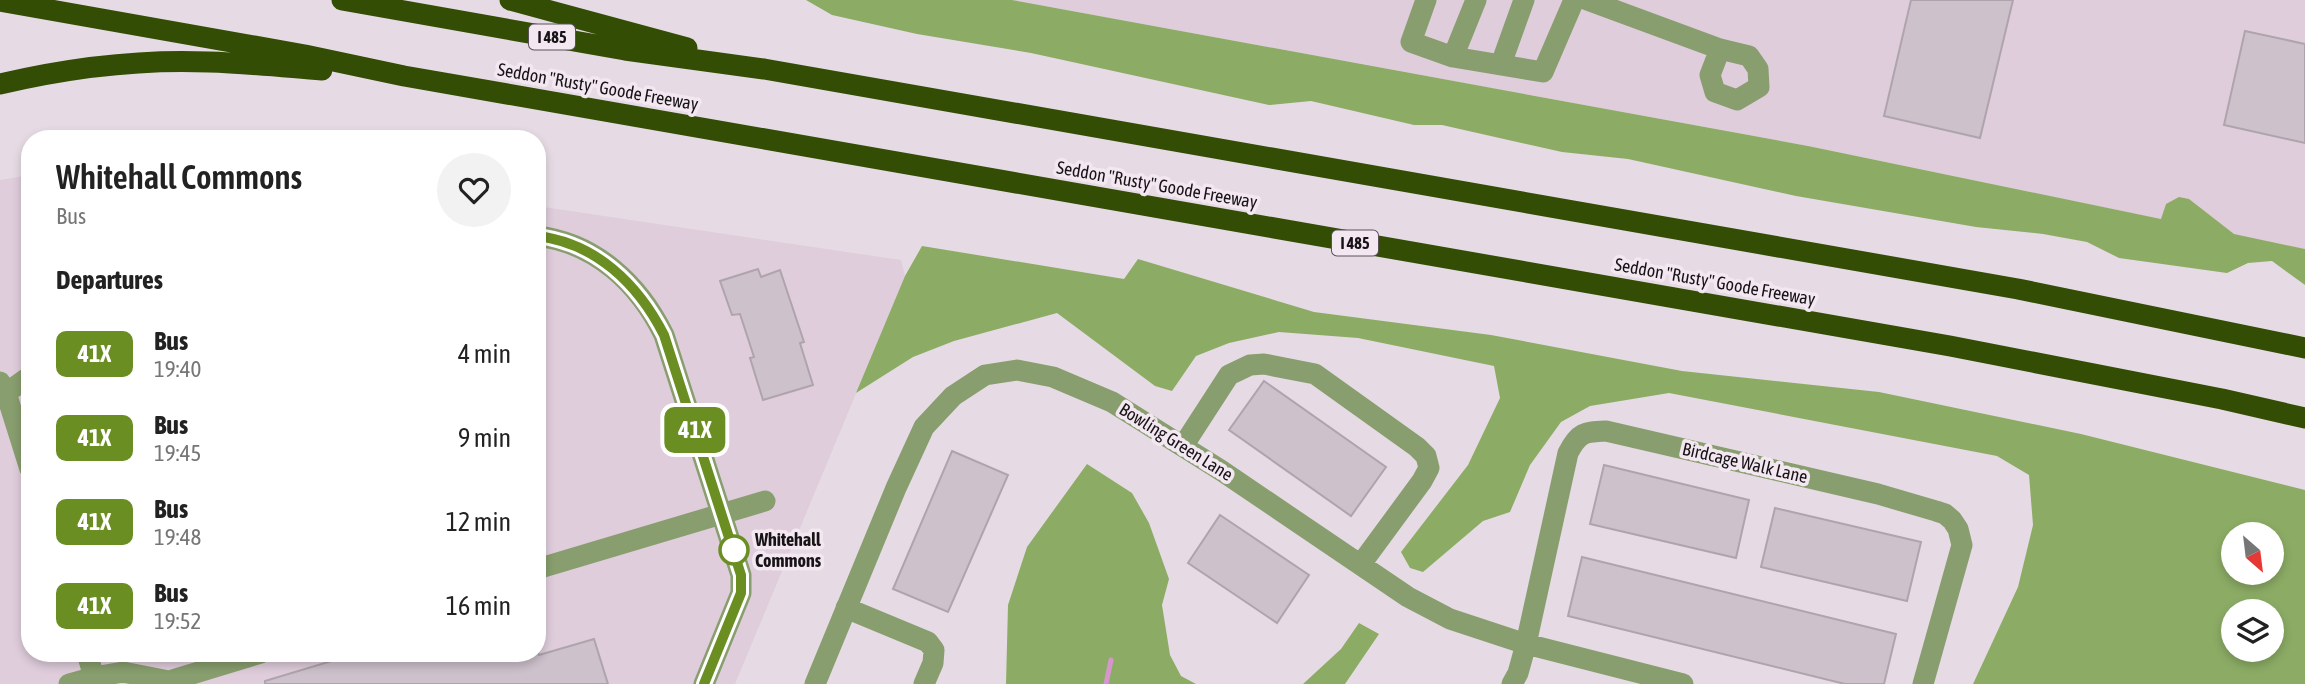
<!DOCTYPE html>
<html lang="en">
<head>
<meta charset="utf-8">
<style>
	:root { --surface:#fff; --page:#f2f2f2; --text:#222; --muted:#767676 }
	body { margin:0; font-family:"Asap Condensed",sans-serif; background:var(--page); color:var(--text); height:100vh; display:flex; flex-direction:column; font-size:26px; white-space:nowrap }
	* { box-sizing:border-box; margin:0 }
	p { font-size:23px; color:var(--muted) }
	.icon { flex:none; width:38px; height:38px; fill:none; stroke:currentColor; stroke-width:2; stroke-linecap:round; stroke-linejoin:round }
	.map { position:relative; flex:1; overflow:hidden }
	.side { position:absolute; left:21px; top:130px; width:525px; height:532px; display:flex; flex-direction:column; background:var(--surface); border-radius:28px; box-shadow:0 4px 10px #0003 }
	.side>* { flex:none }
	.badge { padding:0 14px; border-radius:10px; font-size:24px; line-height:46px }
	.needle { width:46px; rotate:152deg }
	.tools { position:absolute; left:2221px; top:522px; display:grid; gap:14px }
	.tools a { display:grid; place-items:center; width:63px; height:63px; border-radius:50%; background:var(--surface); box-shadow:0 4px 10px #0003; font-size:35px }
	.map>.badge { position:absolute; translate:-50% -50%; box-shadow:0 0 0 4px #fff }
	h2 { padding:0 35px; font-size:26px; line-height:63px }
	.round { display:grid; place-items:center; flex:none; width:74px; height:74px; border-radius:37px; background:var(--page) }
	.head { display:flex; align-items:center; justify-content:space-between; height:119px; padding:0 35px }
	h1 { font-size:33px; font-weight:600; line-height:52px }
	ul { padding:0; list-style:none }
	li { display:flex; align-items:center; gap:21px; height:84px; padding:0 35px }
	li div { flex:1 }
	li b { display:block; font-size:26px }
	li em { font-style:normal }
	li .badge { min-width:77px; font-weight:700; text-align:center }
	.map>svg:first-child { display:block }
	.built { fill:#dfcddb }
	.forest { fill:#8cac65; fill-rule:evenodd }
	.lines { fill:none; stroke-linecap:round; stroke-linejoin:round }
	.stream { stroke:#d596cc; stroke-width:5 }
	.building { fill:#cdc1cb; stroke:#afa4ad; stroke-width:2 }
	.minor { stroke:#889e6e; stroke-width:21 }
	.highway { stroke:#344d05; stroke-width:21 }
	.line-casing { stroke:#fff; stroke-width:16 }
	.line { stroke:#6b8e23; stroke-width:10 }
	.stop-dot { fill:#fff; stroke:#6b8e23; stroke-width:3.5 }
	.labels { text-anchor:middle; stroke-width:7; stroke-linejoin:round; paint-order:stroke }
	.shield { fill:#f3e8f1; stroke:#595358; stroke-width:2 }
	.shield-label { font-size:16px; font-weight:bold; fill:#171316 }
	.street-label { font-size:18px; fill:#171316; stroke:#f3e8f1 }
	.stop-label { font-size:18px; font-weight:bold; fill:#171316; stroke:#f3e8f1; text-anchor:start }
</style>
</head>
<body>
<div class="map">
<svg width="2305" height="684" viewBox="0 0 2305 684">
	<rect width="100%" height="100%" fill="#e6dbe4"/>
	<path class="built" d="M1012,0H2305V249L1808,146Z
		M30,175V653H537V206L901,260L905,276L735,684H0V180Z"/>
	<path class="forest" d="M806,0H1012L1808,146L2161,219L2166,204L2179,197L2189,199L2234,234L2305,249V285L2272,261L2248,263L2227,273L2119,258L2087,242L2043,234L1976,227L1796,196L1628,159L1562,152L1442,125H1414L1311,101L1269,105L1031,53L917,34L832,15Z
		M922,246L1124,279L1138,259L1314,312L1491,335L1682,371L1879,392L2081,434L2305,490V684H1973L2018,587L2033,525L2029,475L1997,456L1669,393L1590,406L1561,422L1530,465L1510,512L1483,521L1423,572L1410,568L1401,552L1468,465L1500,398L1494,366L1358,338L1279,332L1229,343L1196,356L1172,391L1155,386L1057,313L954,341L913,357L856,393L905,276ZM2233,534H2272V572H2233ZM2233,611H2272V649H2233Z
		M1087,464L1132,493L1149,523L1169,579L1162,605L1170,655L1181,676L1196,684H1006L1008,605L1027,547Z
		M1359,623L1379,634L1345,684H1303L1341,649Z"/>
	<g class="lines">
		<path class="stream" d="M1106,684L1111,660"/>
	</g>
	<path class="building" d="M1911,0H2013L1980,138L1884,116Z
		M2245,31L2305,44V143L2224,125Z
		M758,269L761,277L780,270L804,342L800,343L813,385L763,400L750,358L754,357L740,314L732,315L720,281Z
		M1264,381L1386,467L1351,516L1229,430Z
		M952,451L1008,475L948,612L893,589Z
		M1604,465L1749,500L1736,558L1590,524Z
		M1775,508L1921,542L1907,601L1761,567Z
		M1220,515L1309,575L1277,623L1188,563Z
		M1582,557L1896,634L1884,684H1845L1568,616Z
		M594,639L608,684H265V681L358,653H449L452,660L477,653H538L539,655Z"/>
	<g class="lines">
		<path class="minor" d="M1426,0L1411,42L1453,57L1543,72L1574,0
			M1587,0L1720,49L1749,56L1758,69L1759,87L1737,100L1715,92L1710,75L1720,49
			M1453,57L1476,0
			M1501,64L1524,0
			M537,236C596,243 639,284 664,335L741,575V593L704,684
			M0,382L6,393L30,469
			M0,395L6,393L30,376
			M1183,446L1229,375L1250,365L1264,364L1315,374L1417,447L1426,456L1429,468L1422,481L1361,564
			M537,569L765,501
			M846,608L928,642L934,650L933,663L924,684
			M87,653L96,684
			M69,684L94,677L123,672L169,681L261,653
			M815,684L896,488L924,427L953,396L985,375L1017,370L1053,377L1112,402L1222,471L1408,597L1450,619L1526,644L1683,684
			M1512,684L1518,673L1526,644L1568,453C1579,432 1584,432 1606,431L1878,494L1936,511L1945,514L1952,520L1958,529L1962,545L1923,684"/>
		<path class="highway" d="M342,0L625,50L764,69L2018,289L2305,348
			M510,0L687,48
			M0,1L305,55L404,76L1950,346L2222,399L2305,418
			M0,84C68,68 138,59 209,62C246,63 284,67 322,70"/>
	</g>
	<g class="lines">
		<g class="line-casing">
			<path id="line" d="M537,236C596,243 638,284 664,335L741,575V593L704,684"/>
		</g>
		<use href="#line" class="line"/>
	</g>
	<circle class="stop-dot" cx="734" cy="550" r="14"/>
	<g class="labels">
		<g class="shield">
			<rect x="529" y="24.5" width="46" height="25" rx="5"/>
			<rect x="1332" y="230.5" width="46" height="25" rx="5"/>
		</g>
		<g class="shield-label">
			<text x="552" y="43">I 485</text>
			<text x="1355" y="249">I 485</text>
		</g>
		<g class="street-label">
			<text transform="translate(598 87) rotate(10)" y="6">Seddon "Rusty" Goode Freeway</text>
			<text transform="translate(1157 185) rotate(10)" y="6">Seddon "Rusty" Goode Freeway</text>
			<text transform="translate(1715 282) rotate(10)" y="6">Seddon "Rusty" Goode Freeway</text>
			<text transform="translate(1176 442) rotate(32)" y="6">Bowling Green Lane</text>
			<text transform="translate(1745 463) rotate(13)" y="6">Birdcage Walk Lane</text>
		</g>
		<g class="stop-label">
			<text x="755" y="546">Whitehall<tspan x="755" dy="21">Commons</tspan></text>
		</g>
	</g>
</svg>
<div class="tools">
<a><svg class="needle" viewBox="-14 -14 28 28"><path d="M0-13l5 13h-10z" fill="#e53935"/><path d="M0 13l5-13h-10z" fill="#767676"/></svg></a>
<a><svg class="icon" aria-label="layers" viewBox="0 0 24 24"><path d="M12 4l9 5-9 5-9-5zM3 14l9 5 9-5"/></svg></a>
</div>
<b class="badge" style="left:695px;top:430px;background:#6b8e23;color:#fff">41X</b>
<section class="side">
<div class="head"><div><h1>Whitehall Commons</h1><p>Bus</p></div><a class="round"><svg class="icon" aria-label="heart" viewBox="0 0 24 24"><path d="M12 20l-8-8c-3-5 5-10 8-4 3-6 11-1 8 4z"/></svg></a></div>
<h2>Departures</h2>
<ul>
<li><span class="badge" style="background:#6b8e23;color:#fff">41X</span><div><b>Bus</b><p>19:40</p></div><em>4 min</em></li>
<li><span class="badge" style="background:#6b8e23;color:#fff">41X</span><div><b>Bus</b><p>19:45</p></div><em>9 min</em></li>
<li><span class="badge" style="background:#6b8e23;color:#fff">41X</span><div><b>Bus</b><p>19:48</p></div><em>12 min</em></li>
<li><span class="badge" style="background:#6b8e23;color:#fff">41X</span><div><b>Bus</b><p>19:52</p></div><em>16 min</em></li>
</ul>
</section>
</div>
</body>
</html>
